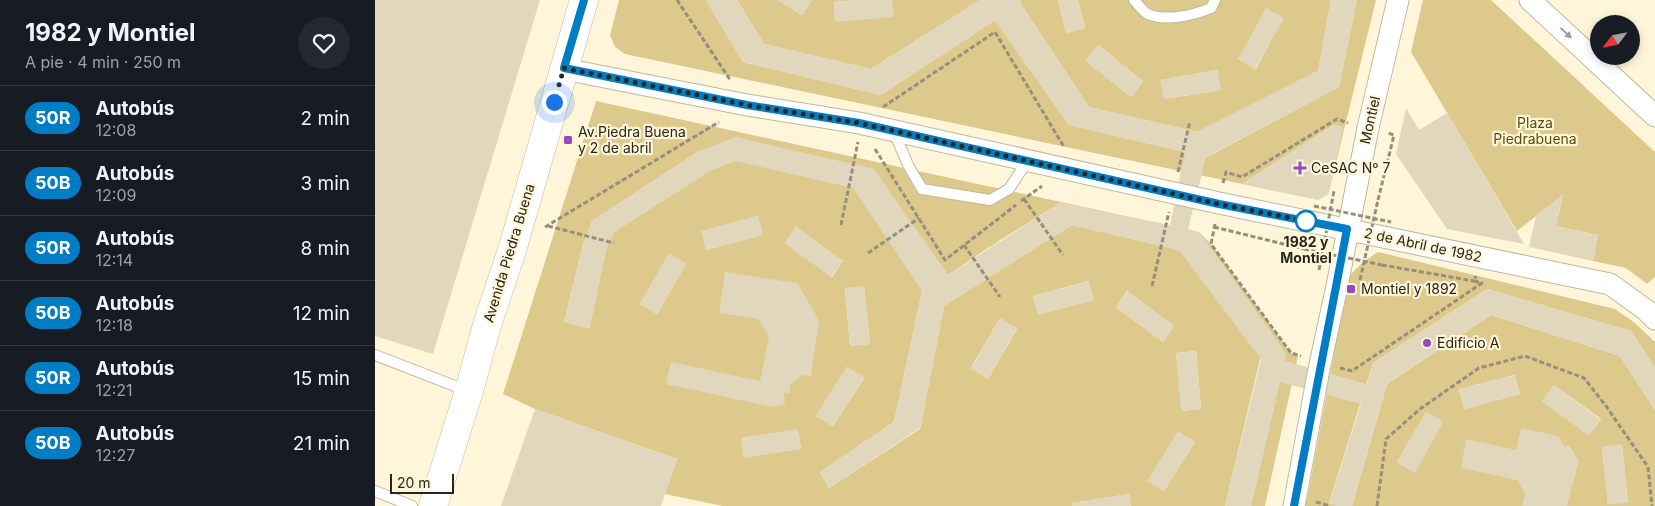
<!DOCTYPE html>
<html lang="es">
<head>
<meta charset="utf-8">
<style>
	:root { --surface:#171b24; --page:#242831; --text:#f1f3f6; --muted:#9ea1a6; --line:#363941 }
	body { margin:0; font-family:Inter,sans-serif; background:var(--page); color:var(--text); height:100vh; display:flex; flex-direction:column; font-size:19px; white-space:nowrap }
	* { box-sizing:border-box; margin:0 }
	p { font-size:16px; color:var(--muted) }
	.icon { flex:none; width:28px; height:28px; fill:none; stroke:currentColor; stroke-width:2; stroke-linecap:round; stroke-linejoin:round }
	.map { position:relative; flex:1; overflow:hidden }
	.sheet { display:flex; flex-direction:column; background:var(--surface); width:375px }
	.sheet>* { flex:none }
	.badge { padding:0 10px; border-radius:16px; font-size:18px; line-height:32px }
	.needle { width:32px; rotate:238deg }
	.buttons { position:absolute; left:1215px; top:15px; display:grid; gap:10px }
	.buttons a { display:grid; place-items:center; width:50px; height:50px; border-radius:50%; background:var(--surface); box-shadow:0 2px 8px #0003; font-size:25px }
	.scale { position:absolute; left:15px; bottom:12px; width:64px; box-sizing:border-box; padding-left:5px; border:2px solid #29261c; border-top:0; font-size:14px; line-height:18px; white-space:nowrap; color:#29261c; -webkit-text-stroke:4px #fff6da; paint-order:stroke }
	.you { position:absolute; width:25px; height:25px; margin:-12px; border:4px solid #fff; border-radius:50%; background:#1a73e8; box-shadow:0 0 0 8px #1a73e833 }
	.map>.badge { position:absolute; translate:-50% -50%; box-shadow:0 0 0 2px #fff }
	.round { display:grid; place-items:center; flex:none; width:52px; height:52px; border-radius:26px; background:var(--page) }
	.headline { display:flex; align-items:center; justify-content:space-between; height:85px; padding:0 25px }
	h1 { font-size:24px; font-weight:700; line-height:38px }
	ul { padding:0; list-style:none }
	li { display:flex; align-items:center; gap:15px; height:65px; padding:0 25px; border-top:1px solid var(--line) }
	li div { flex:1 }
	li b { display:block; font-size:19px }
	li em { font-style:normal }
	li .badge { min-width:55px; font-weight:700; text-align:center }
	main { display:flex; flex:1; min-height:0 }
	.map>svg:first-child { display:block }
	.green { fill:#ddc98c; fill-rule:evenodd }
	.building { fill:#e0d7bc }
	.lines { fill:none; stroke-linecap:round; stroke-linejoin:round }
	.lane-casing { stroke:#c1b89d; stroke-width:12 }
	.street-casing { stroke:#c1b89d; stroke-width:23 }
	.secondary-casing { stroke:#c1b89d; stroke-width:29 }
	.path { stroke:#958f7c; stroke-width:3; stroke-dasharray:5 2.5; stroke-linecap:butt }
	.lane { stroke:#fff; stroke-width:10 }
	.street { stroke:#fff; stroke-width:21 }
	.secondary { stroke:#fff; stroke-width:28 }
	.path-bridge { stroke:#958f7c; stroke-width:3; stroke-dasharray:5 2.5; stroke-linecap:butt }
	.oneway { fill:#9f9d99 }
	.line-casing { stroke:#fff; stroke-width:11 }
	.line { stroke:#007dc5; stroke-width:8 }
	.walk { stroke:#29261c; stroke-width:5; stroke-dasharray:0 9 }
	.poi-dot { fill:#9949b9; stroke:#fff6da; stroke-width:2 }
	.stop-dot { fill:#fff; stroke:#007dc5; stroke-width:2.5 }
	.labels { text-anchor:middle; stroke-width:4.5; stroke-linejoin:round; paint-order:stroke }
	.street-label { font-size:14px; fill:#29261c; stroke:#fff6da }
	.park-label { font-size:14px; fill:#5e4c10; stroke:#fff6da }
	.poi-label { font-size:14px; fill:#29261c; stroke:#fff6da; text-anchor:start }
	.stop-label { font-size:14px; font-weight:bold; fill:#29261c; stroke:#fff6da }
</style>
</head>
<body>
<main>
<section class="sheet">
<div class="headline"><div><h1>1982 y Montiel</h1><p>A pie · 4 min · 250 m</p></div><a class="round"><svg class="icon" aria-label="heart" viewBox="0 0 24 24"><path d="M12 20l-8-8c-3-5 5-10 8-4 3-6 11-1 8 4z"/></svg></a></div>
<ul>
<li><span class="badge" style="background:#007dc5;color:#fff">50R</span><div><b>Autobús</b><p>12:08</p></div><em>2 min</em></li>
<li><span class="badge" style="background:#007dc5;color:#fff">50B</span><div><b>Autobús</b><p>12:09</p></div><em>3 min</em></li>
<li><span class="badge" style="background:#007dc5;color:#fff">50R</span><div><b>Autobús</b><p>12:14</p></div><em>8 min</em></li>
<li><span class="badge" style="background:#007dc5;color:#fff">50B</span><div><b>Autobús</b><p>12:18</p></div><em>12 min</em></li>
<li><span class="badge" style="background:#007dc5;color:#fff">50R</span><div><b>Autobús</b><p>12:21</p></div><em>15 min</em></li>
<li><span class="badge" style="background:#007dc5;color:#fff">50B</span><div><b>Autobús</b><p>12:27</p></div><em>21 min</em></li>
</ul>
</section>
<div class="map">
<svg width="1280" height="506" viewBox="0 0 1280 506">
	<rect width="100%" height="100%" fill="#fff6da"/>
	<path class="green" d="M244,0H331L368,62L506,95L620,20L694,125L832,157L964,87L982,0H1001L953,195L943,200L250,54L240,47L235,35ZM959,125L968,127L952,195L943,200L867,184Z
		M362,0H403L427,15L437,0H479L459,2L460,21L517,0H605L496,69L389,44Z
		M646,0H683L691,33L710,28L703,0H956L943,71L822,132L714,107L645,3ZM908,18L881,69L863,59ZM723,45L768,81L756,97L711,61ZM842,70L846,90L789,99L786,80Z
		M1048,0H1116L1280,152V277L1272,284L1251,268L1218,261L1223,235L1181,226L1188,195L1142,231L1036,52Z
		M221,101L824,232L836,244L916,353L923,356L890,506H876L911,354L885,359L850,506H756L754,494L697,503V506H348L290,494L302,459L160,409L128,394ZM324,151L336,170L239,232L217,221ZM508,184L573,275L616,246L630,267L569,306L545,429L454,488L445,472L519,422L547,291ZM685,203L824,232L911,354L804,250L697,225L643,259L629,238ZM383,216L387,235L331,250L327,231ZM217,221L239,232L232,246L210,241ZM421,227L468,261L457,277L410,243ZM629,238L642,259L637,263L623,241ZM209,241L232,246L214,328L189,322ZM623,242L637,263L630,267L617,246ZM294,254L311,264L282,314L265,304ZM713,281L718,300L663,315L658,296ZM489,287L495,344L475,346L470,288ZM752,291L799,326L788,342L741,307ZM625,318L642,329L613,379L596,368ZM821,351L826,409L807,411L801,353ZM472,367L489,378L458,426L441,416ZM423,430L426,449L369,457L366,438ZM804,432L820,442L789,491L773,481Z
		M1003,252L1240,309L1260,323L1280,342V368L1256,331L1112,289L998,363L954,503L963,506H919L920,497L932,500L973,277L988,262Z
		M1116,315L1245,356L1280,410V506H977L1012,384ZM1140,375L1145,394L1089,409L1084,389ZM1179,385L1226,419L1214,435L1167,401ZM1051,412L1068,422L1039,472L1022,462ZM1247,445L1253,502L1233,504L1227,447Z"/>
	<path class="building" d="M0,0H165L58,354L0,336Z
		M331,0H362L389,44L496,69L605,0H646L645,3L714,107L822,132L943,71L956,0H982L964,87L831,157L813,229L824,232L911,354L910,361L992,384L998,363L1112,289L1256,331L1280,368V410L1245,356L1116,315L1012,384L977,506H963L954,504L986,404L905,382L876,506H850L886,359L804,250L697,225L569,306L545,428L454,488L445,472L519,422L547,291L478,188L360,161L337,170L239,232L232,246L215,328L189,322L209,241L217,221L324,151L361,137L499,169L573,275L685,203L795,225L810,152L694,125L620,20L506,95L368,62Z
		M403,0H437L427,15Z
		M479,0H517L519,17L460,22L459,2Z
		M683,0H703L710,28L691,33Z
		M891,8L909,18L880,69L863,59Z
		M723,45L768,81L756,97L710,61Z
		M843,70L846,90L789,99L785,80Z
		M1031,108L1044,130L1072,113L1149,244L1072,229L1021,154Z
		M960,125L968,127L952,194L943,200L866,184Z
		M1188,194L1181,226L1223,235L1218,261L1154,247L1161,216Z
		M383,216L388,235L331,250L326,231Z
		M421,226L468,261L456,277L410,243Z
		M294,253L311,264L282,314L265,304Z
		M350,272L422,283L444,320L436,376L427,375L416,384L414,394L409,392L410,404L397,407L291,384L296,362L385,381L394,336L383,319L344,313Z
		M714,281L719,300L663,315L658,296Z
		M489,286L495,344L475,346L470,288Z
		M753,291L799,326L788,342L741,307Z
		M625,318L642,328L613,379L596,369Z
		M821,351L826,409L806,411L801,353Z
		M472,367L489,377L458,427L441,416Z
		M1140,375L1145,394L1089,409L1084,389Z
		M1179,385L1226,420L1214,436L1167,401Z
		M160,409L302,459L286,506H126Z
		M1051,412L1068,422L1040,473L1022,462Z
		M1146,428L1183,436L1190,447L1194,445L1204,461L1192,506H1147L1150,493L1142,480L1086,468L1091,439L1141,450Z
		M423,429L426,449L369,458L366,438Z
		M803,431L820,442L789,491L772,481Z
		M1247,444L1253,503L1233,504L1227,447Z
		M754,494L756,506H697V503Z"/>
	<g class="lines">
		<g class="lane-casing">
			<path id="lane" d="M759,0C763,4 768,12 773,14C791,22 819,15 836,8L840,0
				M519,132L533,165L547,189L615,200L634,189L653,160
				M0,355L93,391
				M0,491L37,506"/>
		</g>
		<g class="street-casing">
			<path id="street" d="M1155,0L1280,116
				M189,69L372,105L484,123L844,203L1235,284L1271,310L1280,319
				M919,506L944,369L962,286L993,128L1023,0"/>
		</g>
		<g class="secondary-casing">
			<path id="secondary" d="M58,506L94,391L112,325L138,247L209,0"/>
		</g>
		<path class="path" d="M302,0L356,81
			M508,107L620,32L689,147
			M500,149L570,260L641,205
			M803,172L815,121
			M848,183L851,172L867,177L962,119L973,123
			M649,199L688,255
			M1003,200L1019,135L1013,133
			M646,201L667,186
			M840,224L836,244L916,353L926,356
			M466,225L483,142
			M173,226L239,243
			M170,227L344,122
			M839,227L929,249
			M589,245L625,297
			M493,253L544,218
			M1007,265L1099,281
			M777,286L794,212
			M965,368L977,371L1107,283L1099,281L1101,276
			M941,502L955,506
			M1002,506L1011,439L1045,409L1104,368L1150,356L1209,378L1231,406L1273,467L1277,506"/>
		<use href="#lane" class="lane"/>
		<use href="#street" class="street"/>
		<use href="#secondary" class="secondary"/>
		<path class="path-bridge" d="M939,206L1016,222
			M929,249L1007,265
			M944,270L959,191
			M985,280L1003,200"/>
	</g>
	<defs><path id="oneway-solid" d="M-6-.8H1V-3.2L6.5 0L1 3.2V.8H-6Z" transform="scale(1.25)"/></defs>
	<use class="oneway" href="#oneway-solid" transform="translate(1191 33) rotate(43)"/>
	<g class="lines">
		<g class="line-casing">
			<path id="line" d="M209,0L189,68L372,105L484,123L844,204L972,229L919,506"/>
		</g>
		<use href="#line" class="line"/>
		<path class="walk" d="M179,102L189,68L372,105L484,123L844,204L931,221"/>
	</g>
	<g class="poi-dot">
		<rect x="188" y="135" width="10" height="10" rx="2.5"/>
		<path d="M922.5 160.5h5v5h5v5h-5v5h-5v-5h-5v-5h5z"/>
		<rect x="971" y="284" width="10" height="10" rx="2.5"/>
		<circle cx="1052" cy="343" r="5"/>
	</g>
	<circle class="stop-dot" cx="931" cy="221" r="10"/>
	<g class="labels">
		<g class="street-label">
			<text transform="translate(995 120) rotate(-77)" y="5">Montiel</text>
			<text transform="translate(1048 245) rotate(12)" y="5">2 de Abril de 1982</text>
			<text transform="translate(134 253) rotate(-73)" y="5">Avenida Piedra Buena</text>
		</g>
		<g class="park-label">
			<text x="1160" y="128">Plaza<tspan x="1160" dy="16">Piedrabuena</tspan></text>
		</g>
		<g class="poi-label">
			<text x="203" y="137">Av.Piedra Buena<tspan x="203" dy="16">y 2 de abril</tspan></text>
			<text x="936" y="173">CeSAC Nº 7</text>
			<text x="986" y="294">Montiel y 1892</text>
			<text x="1062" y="348">Edificio A</text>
		</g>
		<g class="stop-label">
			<text x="931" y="247">1982 y<tspan x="931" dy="16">Montiel</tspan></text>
		</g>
	</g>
</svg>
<div class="buttons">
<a><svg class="needle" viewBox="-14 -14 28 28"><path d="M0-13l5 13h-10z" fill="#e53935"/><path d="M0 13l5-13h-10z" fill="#9ea1a6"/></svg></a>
</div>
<div class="scale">20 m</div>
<div class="you" style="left:179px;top:102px"></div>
</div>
</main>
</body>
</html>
